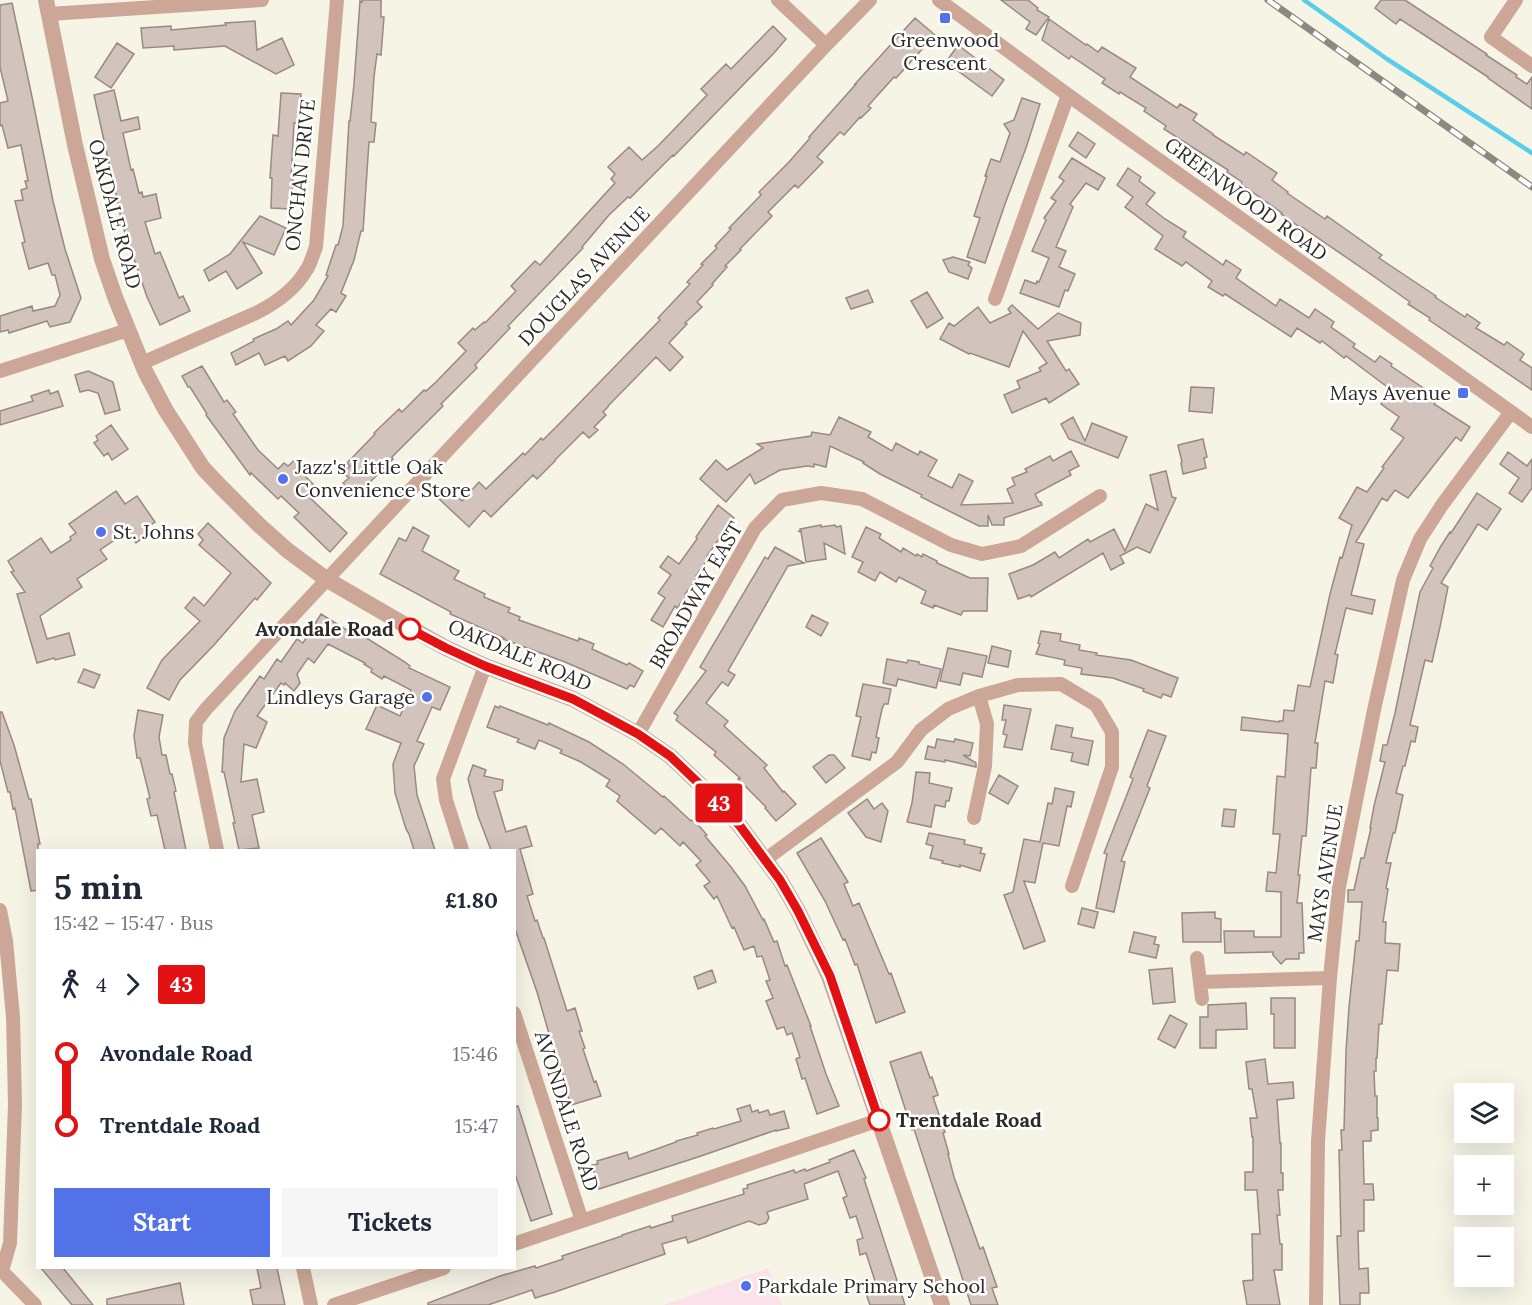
<!DOCTYPE html>
<html lang="en">
<head>
<meta charset="utf-8">
<style>
	:root { --surface:#fff; --page:#f6f6f7; --text:#1f2937; --muted:#747a83; --accent:#5472e7 }
	body { margin:0; font-family:Lora,serif; background:var(--page); color:var(--text); height:100vh; display:flex; flex-direction:column; font-size:22px; white-space:nowrap }
	* { box-sizing:border-box; margin:0 }
	p { font-size:20px; color:var(--muted) }
	.icon { flex:none; width:33px; height:33px; fill:none; stroke:currentColor; stroke-width:2; stroke-linecap:round; stroke-linejoin:round }
	.map { position:relative; flex:1; overflow:hidden }
	.details { position:absolute; left:36px; top:849px; width:480px; height:420px; display:flex; flex-direction:column; background:var(--surface); border-radius:0px; box-shadow:0 6px 24px #0002 }
	.details>* { flex:none }
	.badge { padding:0 12px; border-radius:4px; font-size:21px; line-height:39px }
	.buttons { position:absolute; left:1454px; top:1083px; display:grid; gap:12px }
	.buttons a { display:grid; place-items:center; width:60px; height:60px; border-radius:0px; background:var(--surface); box-shadow:0 6px 24px #0002; font-size:30px }
	.map>.badge { position:absolute; translate:-50% -50%; box-shadow:0 0 0 3px #fff }
	.legs { display:flex; align-items:center; gap:9px; height:66px; padding:0 18px; font-size:20px }
	.legs p { margin-inline-start:auto }
	.head { display:flex; align-items:center; justify-content:space-between; height:102px; padding:0 18px }
	h1 { font-size:33px; font-weight:800; line-height:45px }
	.action { display:flex; gap:12px; margin-top:auto; padding:12px 18px }
	.action a { flex:1; height:69px; border-radius:0px; background:var(--accent); color:#fff; font-size:24px; font-weight:800; line-height:69px; text-align:center }
	.action a+a { background:var(--page); color:var(--text) }
	ul { padding:0 18px; list-style:none }
	li { display:flex; align-items:center; gap:21px; height:72px; font-size:22px }
	li i { display:grid; place-items:center; width:9px; height:100%; margin:0 8px; background:currentColor }
	li i::after { content:''; width:15px; height:15px; margin:-8px; border:4px solid; border-radius:50%; background:var(--surface) }
	li p { margin-inline-start:auto }
	li:first-child i { background:linear-gradient(#0000 50%,currentColor 0) }
	li:last-child i { background:linear-gradient(currentColor 50%,#0000 0) }
	.map>svg:first-child { display:block }
	.education { fill:#fbe1e9 }
	.lines { fill:none; stroke-linecap:round; stroke-linejoin:round }
	.stream { stroke:#5ccde8; stroke-width:4.5 }
	.building { fill:#d3c3bd; stroke:#988984; stroke-width:1.5 }
	.minor { stroke:#cca797; stroke-width:14 }
	.tertiary { stroke:#cca797; stroke-width:16 }
	.rail-casing { stroke:#8b8a80; stroke-width:7 }
	.rail { stroke:#fff; stroke-width:4.5; stroke-dasharray:14; stroke-linecap:butt }
	.line-1-casing { stroke:#fff; stroke-width:14 }
	.line-1 { stroke:#e21212; stroke-width:9 }
	.poi-dot { fill:#5472e7; stroke:#fff; stroke-width:2 }
	.stop-1-dot { fill:#fff; stroke:#e21212; stroke-width:3 }
	.labels { text-anchor:middle; stroke-width:5; stroke-linejoin:round; paint-order:stroke }
	.poi-label { font-size:20px; fill:#2c2b26; stroke:#fff; text-anchor:start }
	.street-label { font-size:20px; fill:#2c2b26; stroke:#fff }
	.stop-label { font-size:20px; font-weight:bold; fill:#2c2b26; stroke:#fff; text-anchor:end }
</style>
</head>
<body>
<div class="map">
<svg width="1532" height="1305" viewBox="0 0 1532 1305">
	<rect width="100%" height="100%" fill="#f6f4e5"/>
	<path class="education" d="M768,1268L782,1305H664Z"/>
	<g class="lines">
		<path class="stream" d="M1304,0L1387,59L1532,153"/>
	</g>
	<path class="building" d="M362,0H381V17H384L381,55L377,54L374,77L371,122L376,123L374,142H369L363,231H361L354,260L341,293L346,296L336,312L331,309L316,325L324,331L311,346L288,361L285,356L265,365L259,353L236,365L231,353L254,341L253,339L276,329L288,321L291,325L314,300L328,276L326,275L336,245H338L343,226L349,121H350L354,84L360,1L362,2Z
		M1001,0H1028L1038,8L1037,10L1049,17L1036,35L1026,29L1030,22Z
		M1381,0H1405L1487,54L1486,55L1517,75L1516,77L1527,84L1532,77V109L1488,78V77L1400,19L1396,24L1375,8Z
		M12,3L31,92L53,201L65,249L81,298L70,322L50,327L47,321L9,333L8,330L0,332V316L32,306L33,311L55,306L60,295L55,275H52L48,263L29,269L22,243L25,242L15,201L23,200L21,190L27,188L25,181H28L21,145L8,148L2,125L0,126V103L8,101L0,67V5Z
		M915,18L935,35L896,78L894,77L868,106L871,108L861,118L860,117L844,135L840,132L817,157L823,162L798,188L795,185L768,212L772,216L740,249L741,250L725,266L727,267L712,284L713,285L697,302L702,307L685,323L687,324L669,343L683,357L670,371L656,357L608,406V407L603,412L606,415L594,427L598,430L589,438L583,432L555,460V461L537,479L533,475L491,517L484,510L469,527L437,497L446,487L462,501L479,482L486,489L523,453L525,455L541,438L543,440L564,419L660,320L658,318L690,284L687,282L703,265L701,264L717,248L715,246L731,229L729,228L761,195L759,192L789,162L810,138L809,137L856,84H855Z
		M1049,19L1086,45L1087,44L1098,52L1102,47L1136,68L1130,77L1177,108L1180,104L1197,114L1193,120L1213,134V135L1244,155L1246,152L1277,173L1272,180L1288,192L1287,193L1325,219L1327,216L1382,255L1379,258L1436,296L1435,297L1465,317L1467,314L1480,323L1476,328L1504,345L1507,342L1524,354L1520,360L1532,368V390L1429,320L1430,318L1408,304L1410,302L1369,273L1302,227L1301,228L1281,214L1282,213L1241,184L1242,182L1227,172L1228,170L1164,129L1166,126L1144,111L1146,108L1120,92L1119,94L1102,83L1105,79L1071,56L1069,59L1052,47L1042,40Z
		M255,21L257,50L282,38L294,65L276,74L225,46L174,50V46L143,48L141,28L171,26V30L226,25L225,23Z
		M773,26L786,39L774,53L674,156L673,155L630,198L628,197L609,215L582,247L583,248L508,326L510,328L475,365L477,368L441,404L443,406L392,457L393,459L361,491L358,487L352,493L343,483L349,478L343,473L350,466L347,463L375,434L374,433L399,409L402,412L424,390L426,391L436,382L466,351L458,343L473,328L475,330L484,322L485,323L516,291L511,286L535,261L540,265L615,183L611,179L615,174L608,167L629,147L642,160L658,146L707,95L701,89L726,64L731,69Z
		M117,43L134,54L111,88L95,77Z
		M958,45L1004,80L992,96L946,62Z
		M114,90L121,121L138,117L140,129L123,133L131,170L133,169L139,193L142,192L143,197L156,194L161,218L145,222L155,254L160,252L179,298L183,296L190,311L160,325L147,297L123,227L94,95Z
		M281,93L301,94L299,124L294,123L291,179H293L291,209L271,208L272,178H270L273,135L278,136Z
		M1022,98L1040,104L1026,148L1005,204L985,263L967,257L980,218L974,216L987,176H985L991,159L1000,162L1010,133L1004,124L1014,120Z
		M1078,132L1095,144L1086,158L1069,146Z
		M1072,158L1105,178L1098,190L1086,183L1070,204L1073,207L1056,247L1066,251L1059,267L1075,274L1068,291L1065,290L1059,307L1020,293L1025,280L1036,284L1037,281L1039,282L1049,258L1032,251L1046,220L1044,218L1056,201L1051,198L1064,181L1059,177Z
		M1128,168L1141,177L1139,181L1155,193L1146,204L1165,219L1186,232L1183,237L1223,265L1226,260L1241,270L1236,278L1276,306L1280,299L1309,318L1315,309L1334,322L1331,327L1355,344L1353,347L1375,362L1380,356L1392,364L1391,366L1438,398L1434,404L1470,427L1461,441L1456,437L1408,498L1395,490L1387,501L1382,498L1356,542L1364,544L1351,595L1375,600L1372,614L1346,608L1335,654L1338,655L1333,683L1325,681L1315,743H1318L1316,768H1311L1306,836H1302L1298,875H1300L1297,903H1302L1304,953H1299V959H1286L1281,964L1273,955V952L1225,953L1224,931H1254V937H1281V892L1266,891L1268,872L1276,873L1280,834H1273L1277,776L1285,777L1288,734L1241,730L1242,717L1279,722V721H1283L1284,710L1294,711L1298,685L1310,687L1330,594L1340,557L1342,558L1352,525L1339,518L1357,487L1367,492L1384,468L1382,467L1404,438L1391,429L1399,417L1381,404L1391,390L1382,383L1346,356L1344,358L1322,341L1320,343L1297,328L1291,337L1225,294L1223,296L1208,287L1212,281L1186,262L1182,266L1155,249L1163,236L1125,207L1133,197L1117,185Z
		M260,216L286,228L274,255L243,242L262,273L237,289L226,271L209,281L204,270L230,254Z
		M953,257L970,262L968,265L972,268L968,279L949,272L943,260Z
		M868,290L873,302L851,309L846,298Z
		M927,292L943,318L927,328L911,301Z
		M1012,305L1038,329L1058,313L1081,323L1080,335L1047,341L1066,371L1069,369L1079,384L1049,403L1046,398L1012,413L1004,395L1020,388L1017,381L1041,371L1039,368L1047,363L1023,331L1009,367L970,353L969,354L940,339L949,323L954,326L978,307L990,323L1011,313L1008,309Z
		M202,366L224,402L227,400L236,412L233,414L258,450L278,469L284,463L288,466L296,459L306,470L303,474L315,486L307,495L347,533L330,552L294,517L299,513L281,496L278,499L251,473L250,475L206,415L207,414L190,387H188L182,376Z
		M88,371L113,382L120,410L105,414L98,393L88,390L80,392L75,375Z
		M1191,387L1214,388L1212,413L1189,411Z
		M49,390L50,394L58,391L63,406L0,425V411L33,401L31,396Z
		M839,417L871,432L868,437L892,451L896,443L918,455L920,451L937,460L928,476L952,488L959,474L973,481L961,505L1013,503L1007,489L1015,485L1012,478L1027,472L1025,469L1050,456L1053,461L1071,451L1079,466L1069,471L1071,475L1035,494L1039,502H1041L1042,505L1004,518V525H992L988,515V526H979L921,497L922,495L880,474L863,463L864,462L830,446L826,467L814,464V467L807,466L780,470L755,484L750,474L726,502L700,479L716,460L727,470L763,448L757,444L811,436L812,432L830,435Z
		M1073,417L1085,441L1092,423L1127,437L1118,458L1069,439L1061,424Z
		M111,425L128,449L112,460L108,453L104,456L94,443L98,440L96,436Z
		M1203,439L1207,457L1204,458L1206,468L1183,474L1181,463L1182,462L1178,445Z
		M1508,452L1527,466L1532,459V488L1522,502L1509,493L1519,478L1500,464Z
		M1166,471L1172,497L1176,498L1150,553L1137,547L1120,556L1124,563L1111,570L1103,553L1031,597L1030,595L1018,599L1009,574L1033,565L1055,552L1059,558L1088,539L1090,542L1114,529L1125,551L1146,504L1158,510L1150,475Z
		M116,491L125,504L137,496L155,522L146,528L149,533L136,543L128,531L100,550L107,559L77,579L82,587L40,616L47,639L69,633L75,655L55,660L54,658L37,663L17,594L25,592L11,572L14,571L8,561L41,538L51,553L71,540L70,537L76,533L69,524Z
		M1477,493L1501,509L1487,530L1478,524L1441,583L1448,587L1440,627L1432,662L1425,660L1410,725L1418,727L1415,742L1411,741L1405,766H1403L1396,793L1403,795L1395,833H1393L1386,863H1391L1386,888L1388,889L1383,922H1386L1385,943L1400,944L1398,971L1387,970L1382,1024H1379L1377,1058H1376V1071H1374L1375,1096H1377V1118H1378V1130L1371,1131V1141H1363L1364,1184H1373L1374,1200H1364V1231H1358L1359,1269L1368,1268L1369,1293H1360V1305H1340L1337,1236H1341L1339,1150H1342L1341,1130H1344L1346,1051L1349,1007L1356,941H1359L1362,902H1348V890H1354L1361,858H1364L1371,828H1370L1374,806L1385,762L1380,761L1383,745H1387L1395,713L1420,592L1433,568L1430,566L1441,546L1450,532L1451,533Z
		M718,505L734,518L707,556L709,557L696,576L698,577L685,594L687,595L677,608L675,606L663,627L651,620L665,598L658,593L671,575L660,567L668,556L679,564L697,539L696,537Z
		M208,523L271,583L257,600L255,598L214,645L180,680L169,700L147,688L162,660L200,621L185,608L194,597L204,606L231,573L199,545L203,540L198,534Z
		M821,525V527L835,525L836,527L841,526L845,554L824,543L826,559L806,562L801,532L798,531H801L800,529Z
		M413,527L429,536L422,551L459,571L454,579L485,594L484,597L510,608L508,612L520,617L519,620L578,641L579,638L594,644L592,649L627,665L629,663L643,671L634,687L630,685L627,689L565,662L503,639L504,638L450,614L451,612L380,574L399,538L406,541Z
		M866,527L881,534L879,538L901,552L903,548L916,556L917,554L922,557L923,554L937,561V563L970,578H988L987,611H963L961,615L934,605L933,608L921,603L926,591L899,577L896,582L880,572L875,581L858,572L863,562L852,557Z
		M775,547L804,563L788,566L728,671L735,675L728,686L722,682L706,703L728,721L724,726L767,765L764,768L783,792L784,791L796,804L776,821L765,808L766,807L738,779L740,778L714,755L716,752L676,720L678,716L674,713L706,671L700,667L765,557L768,559Z
		M321,614L356,636L357,634L368,639L405,662L410,666L409,668L450,687L440,710L432,707L417,741L424,744L414,766L417,795L435,850H414L409,834L406,829L395,793L393,764L401,743L366,729L377,705L400,716L411,690L384,676L382,679L371,672L372,669L364,664L365,663L328,644L314,663L308,658L297,674L300,683L294,691L285,683L284,685L281,683L257,716L267,722L256,748L244,744L241,782L257,779L264,812L252,815L259,848L239,850L233,823H235L224,772H222L224,738L235,711L260,676L264,679L277,659L281,662L297,639L303,643Z
		M812,615L828,623L821,636L806,627Z
		M1041,631L1061,634L1060,641L1080,645L1079,650L1097,653L1096,655L1131,660L1178,678L1171,697L1163,694L1161,698L1143,691L1144,689L1113,678L1081,674L1082,668L1064,665L1065,660L1036,654L1040,644L1038,643Z
		M992,646L1011,651L1008,667L988,663Z
		M948,648L987,656L982,677L963,673L960,685L940,681Z
		M887,659L907,663L908,660L919,662V664L941,669L936,688L898,679L896,686L883,683Z
		M84,669L100,675L94,688L78,682Z
		M863,684L891,689L888,704H884L882,709L876,737L879,738L876,753L872,752L870,760L852,756L861,717L856,716Z
		M1004,705L1031,709L1022,750L1004,747L1007,735L1003,734L1006,720H1002Z
		M495,706L499,708L500,706L548,725L549,723L589,742L623,764L663,797L664,796L691,821L692,820L700,827L707,835L705,836L731,867L745,886L763,920L764,919L774,942L777,941L785,966L787,965L811,1026H810L826,1074L839,1106L817,1114L805,1078L802,1079L796,1059L800,1057L792,1033L787,1035L784,1027L777,1029L766,1001L773,998L766,981L770,980L762,956L757,957L754,946L744,950L734,927L732,928L717,896L714,899L704,886L710,882L696,865L701,861L683,842L680,846L661,828L655,834L617,801L620,796L606,786L610,780L581,762L560,753L562,750L539,740L535,749L517,742L519,739L487,727Z
		M138,710L163,715L159,737L162,755H166L170,774H172L176,791L174,792L186,850H165L157,815L151,816L147,799L150,798L140,758H137L134,736Z
		M0,712H2L14,745L29,799H31L40,844H38V890L31,891L15,808L13,809L10,792H8L0,761Z
		M1056,725L1073,728L1071,737L1093,741L1088,765L1071,761L1073,753L1051,749Z
		M1148,730L1166,736L1147,786L1150,788L1121,861L1125,862L1114,912L1096,908L1107,854L1104,853L1133,779L1130,777Z
		M937,739L954,742L955,739L973,743L970,756L963,755L976,763V767L945,760V762L925,759L928,746L935,748Z
		M829,755H834L845,768L826,783L813,767Z
		M473,765L486,770L484,776L503,780L502,790L494,792L506,832L526,826L532,846L520,849L533,894L527,896L535,921L537,920L543,938H544L567,1011L575,1008L582,1031H579L585,1048L583,1049L594,1082L596,1081L601,1096L571,1105L566,1091L568,1090L557,1057L556,1058L537,992L514,926V850H491L478,816L468,779Z
		M916,772L930,773L929,783L952,788L949,801H946L945,807L935,805L931,827L907,822L912,803Z
		M999,775L1018,786L1008,804L989,793Z
		M1055,788L1074,792L1071,807L1067,806L1059,846L1043,843L1035,883L1024,881L1045,941L1024,949L1004,895L1013,892L1024,839L1040,842L1048,803L1052,804Z
		M867,799L874,809L882,803L888,811L881,842L866,837L848,813Z
		M1224,809L1236,810L1234,827L1222,826Z
		M929,833L965,840L964,844L982,848L980,853L985,854L980,871L960,865V867L942,863L943,861L930,858L933,846L926,844Z
		M821,838L848,882L844,884L853,906L859,903L889,974L891,973L905,1012L876,1023L857,964L855,965L845,939L843,940L825,901L797,853Z
		M1082,908L1098,912L1094,928L1078,924Z
		M1215,912V918L1221,919V942H1183L1182,913Z
		M1134,932L1156,937L1154,944L1159,945L1156,958L1129,952Z
		M1172,968L1175,1002L1153,1004L1149,970Z
		M712,970L716,982L698,989L694,977Z
		M1271,998H1295V1048H1274V1014H1271Z
		M1246,1003L1247,1029L1216,1030V1048H1200V1017H1208V1005Z
		M1170,1015L1187,1024L1175,1048L1158,1039Z
		M921,1052L930,1078L932,1077L938,1095L933,1097L945,1132L943,1133L949,1154H948L954,1177L980,1249L983,1247L997,1287L992,1288L998,1305H971L914,1129L912,1130L890,1062Z
		M1265,1059L1268,1084L1293,1082L1294,1098L1277,1100L1280,1143H1281V1173H1283V1190H1278L1280,1215H1277L1280,1244H1282V1270H1274L1280,1305H1247L1243,1281L1253,1280L1252,1234H1260L1257,1190H1245V1172H1253V1137H1252L1250,1118H1257L1252,1089H1249L1246,1062Z
		M750,1105L752,1112L758,1110L759,1113L768,1110L770,1115L784,1111L789,1128L776,1131V1130L698,1157L599,1189L592,1165L598,1164L597,1161L627,1152L629,1159L676,1142V1141L698,1135L697,1133L713,1128L714,1129L741,1121L737,1109Z
		M518,1106L552,1214L531,1221L514,1171V1107Z
		M854,1150L866,1178L864,1179L905,1305H870L864,1288L876,1284L866,1253L860,1255L857,1240L863,1238L856,1216L850,1218L843,1198L847,1196L838,1171L804,1184L808,1199L767,1212L769,1218L766,1223L759,1225L749,1221L688,1243L686,1237L662,1244L665,1254L555,1292L535,1298L532,1290L488,1305H428V1303L500,1276L535,1266L536,1268L563,1259L562,1256L622,1236V1235L650,1226L651,1228L673,1221L672,1216L744,1194L743,1189L748,1188L747,1185L794,1170L795,1173L805,1169L806,1171L830,1162L829,1160Z
		M41,1268H63L93,1305H72Z
		M257,1268H277L285,1305H253L250,1290L261,1288Z
		M180,1283L184,1305H107V1299Z"/>
	<g class="lines">
		<path class="minor" d="M778,0L826,45
			M939,0L1068,95L1532,427
			M1516,0L1491,37L1532,66
			M49,14L262,0
			M995,299L1068,95
			M142,363L256,313C276,303 295,290 307,269C311,263 313,254 316,247L337,0
			M0,371L128,330
			M638,734L755,528L782,500L821,493L862,499L951,545L982,554L1021,546L1100,496
			M974,818L985,766L987,724L979,696
			M217,850L195,743L196,722L206,709L826,45L870,0
			M462,850L446,800L443,779L485,666
			M765,860L897,762L921,730L948,709L979,696L1018,685L1061,684L1096,705L1112,732V767L1072,886
			M0,910L6,941L13,1017L15,1104L10,1243L2,1271
			M1197,958L1202,999
			M1200,982L1330,978
			M514,1013L582,1221
			M514,1244L879,1120
			M303,1268L311,1305
			M0,1269L35,1305
			M334,1305L444,1268
			M1316,1305L1318,1141L1330,978L1339,887L1374,710L1403,580L1420,539L1442,505L1511,412"/>
		<path class="tertiary" d="M46,0L75,145L102,259L115,297L145,371L165,409L203,468L220,486L259,525L287,550L326,579L412,629L446,648L485,666L573,699L638,734L670,756L711,795L740,826L780,880L798,911L829,976L942,1305"/>
		<g class="rail-casing">
			<path id="rail" d="M1268,0L1532,187"/>
		</g>
		<use href="#rail" class="rail"/>
	</g>
	<g class="lines">
		<g class="line-1-casing">
			<path id="line-1" d="M410,629L446,648L485,666L573,699L638,734L670,756L711,795L740,826L765,860L780,880L798,911L830,976L879,1120"/>
		</g>
		<use href="#line-1" class="line-1"/>
	</g>
	<g class="poi-dot">
		<rect x="939" y="12" width="12" height="12" rx="3"/>
		<rect x="1457" y="387" width="12" height="12" rx="3"/>
		<circle cx="283" cy="479" r="6"/>
		<circle cx="101" cy="532" r="6"/>
		<circle cx="427" cy="697" r="6"/>
		<circle cx="746" cy="1286" r="6"/>
	</g>
	<g class="stop-1-dot">
		<circle cx="410" cy="629" r="10"/>
		<circle cx="879" cy="1120" r="10"/>
	</g>
	<g class="labels">
		<g class="poi-label">
			<text x="945" y="47" text-anchor="middle">Greenwood<tspan x="945" dy="23">Crescent</tspan></text>
			<text x="1451" y="400" text-anchor="end">Mays Avenue</text>
			<text x="295" y="474">Jazz's Little Oak<tspan x="295" dy="23">Convenience Store</tspan></text>
			<text x="113" y="539">St. Johns</text>
			<text x="415" y="704" text-anchor="end">Lindleys Garage</text>
			<text x="758" y="1293">Parkdale Primary School</text>
		</g>
		<g class="street-label">
			<text transform="translate(300 175) rotate(-84)" y="7">ONCHAN DRIVE</text>
			<text transform="translate(1246 199) rotate(36)" y="7">GREENWOOD ROAD</text>
			<text transform="translate(115 214) rotate(75)" y="7">OAKDALE ROAD</text>
			<text transform="translate(584 276) rotate(-47)" y="7">DOUGLAS AVENUE</text>
			<text transform="translate(696 595) rotate(-60)" y="7">BROADWAY EAST</text>
			<text transform="translate(520 655) rotate(23)" y="7">OAKDALE ROAD</text>
			<text transform="translate(1325 873) rotate(-81)" y="7">MAYS AVENUE</text>
			<text transform="translate(567 1111) rotate(72)" y="7">AVONDALE ROAD</text>
		</g>
		<g class="stop-label">
			<text x="394" y="636">Avondale Road</text>
			<text x="896" y="1127" text-anchor="start">Trentdale Road</text>
		</g>
	</g>
</svg>
<div class="buttons">
<a><svg class="icon" aria-label="layers" viewBox="0 0 24 24"><path d="M12 4l9 5-9 5-9-5zM3 14l9 5 9-5"/></svg></a>
<a>+</a>
<a>−</a>
</div>
<b class="badge" style="left:719px;top:803px;background:#e21212;color:#fff">43</b>
<section class="details">
<div class="head"><div><h1>5 min</h1><p>15:42 – 15:47 · Bus</p></div><b>£1.80</b></div>
<div class="legs"><svg class="icon" aria-label="walk" viewBox="0 0 24 24"><circle cx="13" cy="4" r="2"/><path d="M13 8l-2 6 4 7M11 14l-3 7M7 12l3-4h3l4 4"/></svg>4<svg class="icon" aria-label="forward" viewBox="0 0 24 24"><path d="M9 5l7 7-7 7"/></svg><b class="badge" style="background:#e21212;color:#fff">43</b></div>
<ul>
<li><i style="color:#e21212"></i><b>Avondale Road</b><p>15:46</p></li>
<li><i style="color:#e21212"></i><b>Trentdale Road</b><p>15:47</p></li>
</ul>
<div class="action"><a>Start</a><a>Tickets</a></div>
</section>
</div>
</body>
</html>
